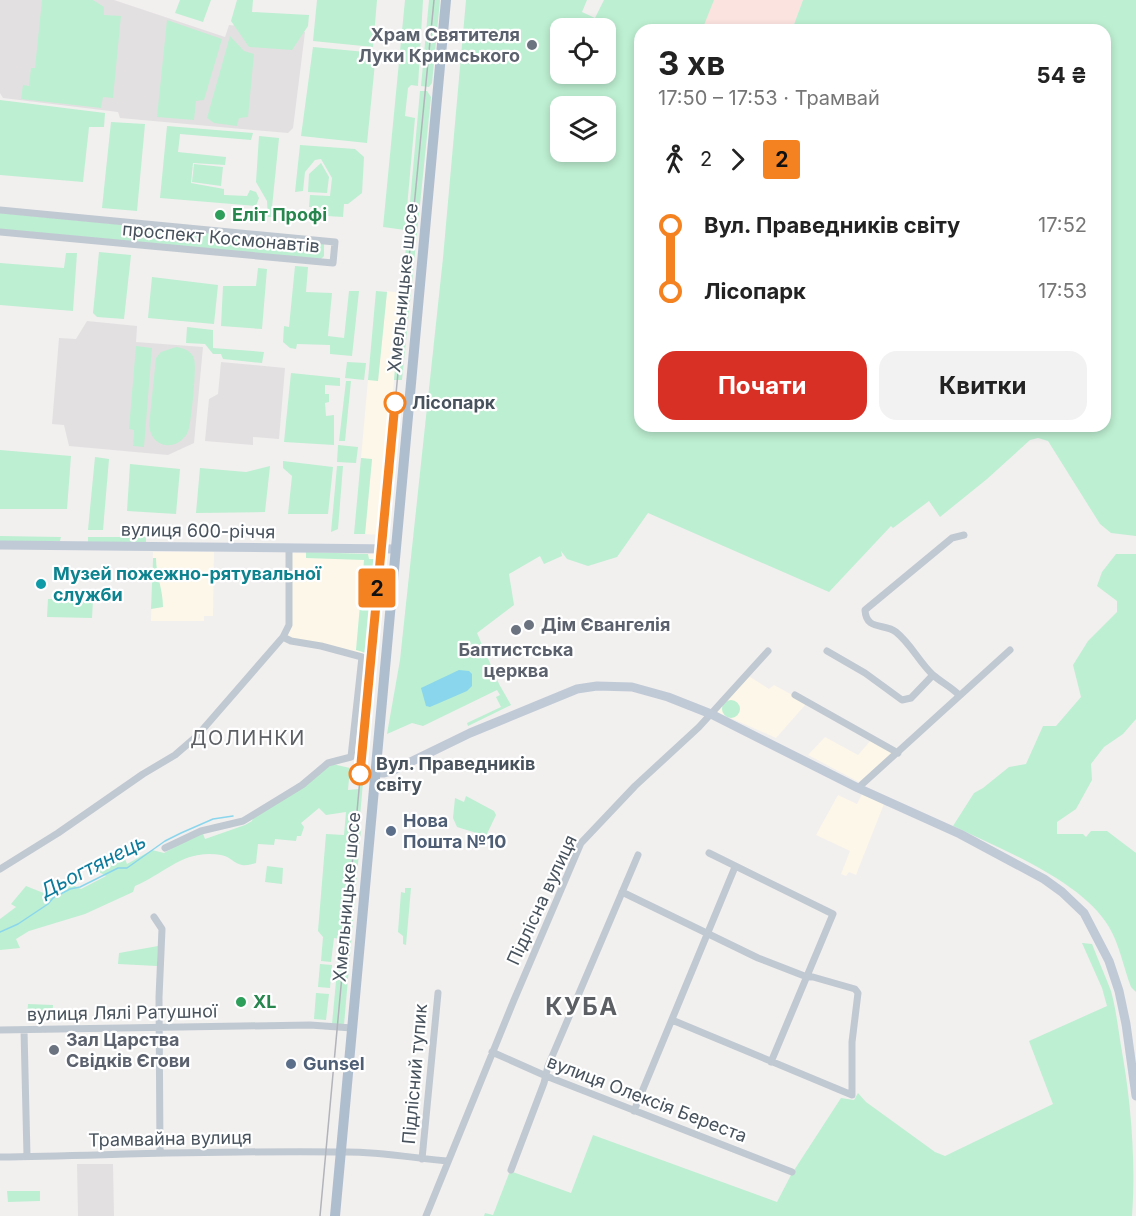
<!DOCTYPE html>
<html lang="uk">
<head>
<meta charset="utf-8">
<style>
	:root { --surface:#fff; --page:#f2f2f2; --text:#222; --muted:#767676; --accent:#d93025 }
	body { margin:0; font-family:Inter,sans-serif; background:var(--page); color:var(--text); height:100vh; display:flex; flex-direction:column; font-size:22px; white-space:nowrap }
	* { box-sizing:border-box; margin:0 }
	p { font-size:20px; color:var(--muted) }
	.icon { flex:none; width:33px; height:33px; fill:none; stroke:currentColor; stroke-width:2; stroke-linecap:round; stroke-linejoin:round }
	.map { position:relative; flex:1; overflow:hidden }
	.sheet { position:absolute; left:634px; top:24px; width:477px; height:408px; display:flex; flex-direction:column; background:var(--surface); border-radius:18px; box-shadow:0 3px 9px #0003 }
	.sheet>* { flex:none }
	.badge { padding:0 12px; border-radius:4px; font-size:21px; line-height:39px }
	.controls { position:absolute; left:550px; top:18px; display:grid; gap:12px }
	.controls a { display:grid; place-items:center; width:66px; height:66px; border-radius:12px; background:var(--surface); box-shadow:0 3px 9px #0003; font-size:30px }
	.map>.badge { position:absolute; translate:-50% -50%; box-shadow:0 0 0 3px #fff }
	.legs { display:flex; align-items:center; gap:9px; height:66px; padding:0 24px; font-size:20px }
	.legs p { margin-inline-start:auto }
	.overview { display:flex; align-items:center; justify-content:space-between; height:102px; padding:0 24px }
	h1 { font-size:33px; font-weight:700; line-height:45px }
	.cta { display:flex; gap:12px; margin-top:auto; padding:12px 24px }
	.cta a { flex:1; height:69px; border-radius:18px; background:var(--accent); color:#fff; font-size:24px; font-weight:700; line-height:69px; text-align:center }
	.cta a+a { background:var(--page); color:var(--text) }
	ul { padding:0 24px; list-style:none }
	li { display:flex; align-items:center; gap:21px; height:66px; font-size:22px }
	li i { display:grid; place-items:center; width:9px; height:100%; margin:0 8px; background:currentColor }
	li i::after { content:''; width:15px; height:15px; margin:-8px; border:4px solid; border-radius:50%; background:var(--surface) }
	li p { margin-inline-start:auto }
	li:first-child i { background:linear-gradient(#0000 50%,currentColor 0) }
	li:last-child i { background:linear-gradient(currentColor 50%,#0000 0) }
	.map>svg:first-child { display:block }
	.commercial { fill:#fcf7e9 }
	.education { fill:#e3e0e1 }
	.medical { fill:#fbe3e0 }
	.green { fill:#bdefd2; fill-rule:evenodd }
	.water { fill:#8ad6ec }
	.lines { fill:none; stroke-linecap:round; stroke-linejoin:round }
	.stream { stroke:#8ad6ec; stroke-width:1.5 }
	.minor { stroke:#c0c9d1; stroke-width:7 }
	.secondary { stroke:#c0cad6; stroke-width:9 }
	.primary { stroke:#afbece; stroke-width:10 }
	.tram { stroke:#b1b4ba; stroke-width:1.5 }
	.line-1-casing { stroke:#fff; stroke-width:14 }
	.line-1 { stroke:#f58220; stroke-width:9 }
	.worship-dot { fill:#6b7280; stroke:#fff; stroke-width:2 }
	.leisure-dot { fill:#2e9e5b; stroke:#fff; stroke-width:2 }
	.stop-1-dot { fill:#fff; stroke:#f58220; stroke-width:3 }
	.culture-dot { fill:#0f9aa8; stroke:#fff; stroke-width:2 }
	.service-dot { fill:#5c6f8a; stroke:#fff; stroke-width:2 }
	.labels { text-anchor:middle; stroke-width:4.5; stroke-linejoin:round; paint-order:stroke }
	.worship-label { font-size:18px; font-weight:bold; fill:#5b616d; stroke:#fff; text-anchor:start }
	.leisure-label { font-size:18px; font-weight:bold; fill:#27864d; stroke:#fff; text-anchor:start }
	.street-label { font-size:18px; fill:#47525d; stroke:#fff }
	.stop-label { font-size:18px; font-weight:bold; fill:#47525d; stroke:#fff; text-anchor:start }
	.culture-label { font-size:18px; font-weight:bold; fill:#0d838f; stroke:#fff; text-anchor:start }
	.service-label { font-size:18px; font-weight:bold; fill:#4e5e75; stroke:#fff; text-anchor:start }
	.neighbourhood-label { font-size:20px; letter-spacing:1.5px; fill:#5c5f64; stroke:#fff }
	.water-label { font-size:20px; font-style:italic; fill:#0c7b9c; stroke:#fff }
	.district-label { font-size:24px; font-weight:bold; letter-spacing:1.5px; fill:#5c5f64; stroke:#fff }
</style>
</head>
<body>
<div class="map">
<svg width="1136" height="1216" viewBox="0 0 1136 1216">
	<rect width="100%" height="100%" fill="#f2efef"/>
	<path class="commercial" d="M387,291L402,293L380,535L365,534L372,460L361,458L368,380H378Z
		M153,552H214L213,616H204V621H151Z
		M289,553L375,554L374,559L370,564L362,657L283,637L289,625Z
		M747,675L769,689L774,685L807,703L776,738L715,711Z
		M825,737L858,755L872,739L892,753L859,782L808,755Z
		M862,794L884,804L856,875L849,872L846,876L841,874L850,851L816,835L838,795L857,804Z"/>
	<path class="education" d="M0,0H114L225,37L229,25L305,32L293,128L288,133L120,118L118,112L3,98L0,93Z
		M87,321L137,326L136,342L203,347L194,443L168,455L69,446L64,425L52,424L59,338L76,339Z
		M221,362L285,368L279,439L253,437V445L205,441L209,399L218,394Z
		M77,1164H113L114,1216H78Z"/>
	<path class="medical" d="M627,0H803L792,30H640Z"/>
	<path class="green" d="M42,0H93L104,7V15L121,16L113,98L103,97L101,108L21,99L23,85L29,86L31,68H35Z
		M180,0H211L203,22L175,13Z
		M237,0H253L252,12L309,15L308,26L292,50L249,47L231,21Z
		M317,0H377L373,47L313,41Z
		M405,0H423L418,86L411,85L408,88L405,116L415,118L405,230L383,227Z
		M429,0H440L432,83L429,87L421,86Z
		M466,0H587L582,12L595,18L604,0H714L702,30H640V426H1106V30H792L803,0H1136V536L1111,533L1100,524L1048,441L1038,438L1030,440L987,479L940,517L929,501L893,528L891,526L829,592L648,513L617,557L588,566L567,559L561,551L562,556L544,564L540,556L509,574L514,605L477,633L499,684L511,705L468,726L467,723L501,707L496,697L500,695L497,690L423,726L412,723L387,734L400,660L443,258ZM561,28H606V74H561ZM561,106H606V152H561Z
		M167,20L222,39L204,100L196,101L194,120L157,117Z
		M230,36L244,51L254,54L248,117L239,118L237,126L214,123L207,118Z
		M313,47L376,53L367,143L301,136Z
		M420,91H427L431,97L402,380H394Z
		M0,100L105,113L104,127H89L83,182L0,175Z
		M111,122L145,124L137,211L102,208Z
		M167,126L253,133L251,140L180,134L178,152L226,157L225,165L193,163L191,183L224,189V195L247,196L250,190L256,192L259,198L256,206L160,198Z
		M259,136L279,138L271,217H268L267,201L256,182Z
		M300,145L355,149L364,157L362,193L348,204H344L343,217L327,216L328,208L309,207L310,195L330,196L332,178L321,159L315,160L305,172L303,191L295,192Z
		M321,163L329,177L327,193L308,192L309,174Z
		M194,164L223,167L221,186L192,182Z
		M0,213L324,244V256L321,259L0,229Z
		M99,252L131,255L124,319L97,317L93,313Z
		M66,253H77L73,311L0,305V263L64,268Z
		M295,266L308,267L306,292L332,293L328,336L344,338L349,291H359L352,356L330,354V345L297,344L296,349L290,348L283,342L284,326L289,327Z
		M258,268L267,269L262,329L221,326L223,286H256Z
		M152,277L218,285L214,324L148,318Z
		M376,291L387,292L378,381L368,380Z
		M187,327L213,330V348L264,352L262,363L223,359L221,354H213L205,344L186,343Z
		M136,346L152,348L144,447L133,446L134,430L129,429Z
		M176,347C184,348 192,351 194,359C197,366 191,426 188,432C177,452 152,449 149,426L156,358L161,352Z
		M347,362L366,363L364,380L345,378Z
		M291,373L340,378V386L325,385V394H329V402L325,403L326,416L334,415V445L284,442Z
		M346,381H351L345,441H339Z
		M388,444H393L391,460L395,461L387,540H380Z
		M338,445L358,447L356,463L337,462Z
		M0,450L71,456L67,509H0Z
		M95,457L109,459L103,530H88Z
		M361,458L372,459L365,534H354Z
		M283,461L333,467L328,514H288L292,476L283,468Z
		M130,464L180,469L176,514L127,511Z
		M270,466L265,512L196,513L200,468L246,472Z
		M337,466H343L338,529L331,532Z
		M0,536L61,537L60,541H0Z
		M88,537H146V542H88Z
		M306,552L368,554L369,559H374L375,554L386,555L365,782H363L359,828L361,829L344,1025L332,1024L340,939L334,938L331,962L321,961L323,937L318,931L326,834L344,835L346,812L326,815L319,808L301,823L304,827L301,836H297L296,841L275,839L274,845L258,844L256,863C252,864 246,866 242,865C235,864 229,856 221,855C183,849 166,873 135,886L133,892L85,914L29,931L16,939L20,948L0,950V919L16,907L11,904L26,886L46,894L67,882L81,889L106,876L92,868L109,858L118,863L123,854L127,864L152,850L164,853L202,831L205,839L245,825L252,821L254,814L328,763L350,768L348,790L359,789L363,745L360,744L366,653L356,650L364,560L306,558Z
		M1116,554H1136V719L1123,734L1104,747L1091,764L1092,780L1076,809L1057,822V834H1083L1086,837L1091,831H1107L1136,853V992L1131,987C1124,969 1119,943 1109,927C1081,880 1000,849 953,826L974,793L983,788L1009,767L1026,764L1043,726H1056L1081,697L1073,665L1088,641L1117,612V601L1097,586L1102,572Z
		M153,558H156C156,576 163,589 163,607L151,609Z
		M48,599H93L92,618L47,617Z
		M722 709a9 9 0 1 1 18 0a9 9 0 1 1-18 0Z
		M466,796L494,811L496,815L486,836L457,827L453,818L455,798L464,802Z
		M267,866L283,868L282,884L265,882Z
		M405,888H411L406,945L403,944V936L398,932L401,892L405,893Z
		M1082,943L1092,944C1098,960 1105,975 1111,991C1116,1009 1118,1028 1121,1046C1131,1101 1136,1160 1132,1216H484L485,1213L493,1215L510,1171L571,1193L593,1135L777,1202L791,1175L841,1098L854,1100L858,1093L866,1102L935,1152L945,1156L1053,1104L1029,1041L1107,1006L1102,988Z
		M158,946L157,966L118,964L119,953Z
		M320,964L332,965L330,988L318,987Z
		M316,993L329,994L326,1020L314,1019Z
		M28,1004L53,1005L52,1019L27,1018Z
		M7,1191H40V1201L8,1202Z"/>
	<path class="water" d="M459,670L469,671L472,674V686L467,691L430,707L426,706L421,688Z"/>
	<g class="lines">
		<path class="stream" d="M0,932L18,924L48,904L53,898L70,889L80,887L118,868H127L165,841L181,833L213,819L233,816"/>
		<path class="minor" d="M0,210L335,242L333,263L0,232
			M827,651L865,673L902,700L911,698L933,675
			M795,695L898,753
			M959,695C951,687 941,682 933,675C919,662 911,644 896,632C885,623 866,631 865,610L952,538L964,535
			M858,788L1010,650
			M165,848L201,831L243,821L302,785L328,763L351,757L362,657L321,646L291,641L283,637
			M709,853L833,914L771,1062
			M0,869L58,833L143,774L175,755L197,736L283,637L289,625V548
			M622,892L758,958L807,977H813L855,989L858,993L852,1042V1095L672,1020
			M154,917L162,929L159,997L160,1152
			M0,1030L310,1025L352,1028
			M24,1030L27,1156
			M492,1052L546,1076L792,1172
			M634,1111L735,867
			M0,1157C116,1155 231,1150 347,1152C380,1152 414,1158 447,1161
			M422,1159L438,993
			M511,1170L544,1083L548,1066L638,855
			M426,1216L514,1000L581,843L635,786L699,727L768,651"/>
		<path class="secondary" d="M0,545L395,549
			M374,773H384L394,770L470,733L577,689L597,686L632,687L668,697L711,714L858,788L960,834L1044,879L1062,892L1084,913L1109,961L1119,991L1126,1024L1136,1096"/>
		<path class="primary" d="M335,1216L446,0"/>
		<path class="tram" d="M320,1216L381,549L434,0"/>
	</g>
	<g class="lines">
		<g class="line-1-casing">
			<path id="line-1" d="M360,774L395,403"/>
		</g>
		<use href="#line-1" class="line-1"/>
	</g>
	<g class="worship-dot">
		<circle cx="532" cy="45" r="6"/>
		<circle cx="529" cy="625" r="6"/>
		<circle cx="516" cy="630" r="6"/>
		<circle cx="54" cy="1050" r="6"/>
	</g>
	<g class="leisure-dot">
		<circle cx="220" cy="215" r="6"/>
		<circle cx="241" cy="1002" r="6"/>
	</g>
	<g class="stop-1-dot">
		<circle cx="395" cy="403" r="10"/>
		<circle cx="360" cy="774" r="10"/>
	</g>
	<circle class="culture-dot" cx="41" cy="584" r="6"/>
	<g class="service-dot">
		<circle cx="391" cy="831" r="6"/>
		<circle cx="291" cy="1064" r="6"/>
	</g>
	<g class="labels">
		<g class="worship-label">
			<text x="520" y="41" text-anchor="end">Храм Святителя<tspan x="520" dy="21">Луки Кримського</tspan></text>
			<text x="541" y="631">Дім Євангелія</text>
			<text x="516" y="656" text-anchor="middle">Баптистська<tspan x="516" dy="21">церква</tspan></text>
			<text x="66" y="1046">Зал Царства<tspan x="66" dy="21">Свідків Єгови</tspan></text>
		</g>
		<g class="leisure-label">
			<text x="232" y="221">Еліт Профі</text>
			<text x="253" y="1008">XL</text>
		</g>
		<g class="street-label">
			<text transform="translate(221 238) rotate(5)" y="6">проспект Космонавтів</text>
			<text transform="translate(403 288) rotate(-84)" y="6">Хмельницьке шосе</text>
			<text transform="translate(198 531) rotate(1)" y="6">вулиця 600-річчя</text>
			<text transform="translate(347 897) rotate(-85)" y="6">Хмельницьке шосе</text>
			<text transform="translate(542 900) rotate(-65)" y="6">Підлісна вулиця</text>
			<text transform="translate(122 1013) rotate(-1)" y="6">вулиця Лялі Ратушної</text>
			<text transform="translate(415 1074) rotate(-85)" y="6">Підлісний тупик</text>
			<text transform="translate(647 1099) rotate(21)" y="6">вулиця Олексія Береста</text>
			<text transform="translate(170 1139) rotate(-1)" y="6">Трамвайна вулиця</text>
		</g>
		<g class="stop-label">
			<text x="412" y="409">Лісопарк</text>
			<text x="376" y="770">Вул. Праведників<tspan x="376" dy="21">світу</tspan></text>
		</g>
		<g class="culture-label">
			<text x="53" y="580">Музей пожежно-рятувальної<tspan x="53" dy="21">служби</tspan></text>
		</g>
		<g class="service-label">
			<text x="403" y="827">Нова<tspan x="403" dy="21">Пошта №10</tspan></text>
			<text x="303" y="1070">Gunsel</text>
		</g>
		<g class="neighbourhood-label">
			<text x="248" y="745">ДОЛИНКИ</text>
		</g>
		<g class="water-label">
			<text transform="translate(93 866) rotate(-27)" y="7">Дьогтянець</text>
		</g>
		<g class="district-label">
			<text x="582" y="1015">КУБА</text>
		</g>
	</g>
</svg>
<div class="controls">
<a><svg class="icon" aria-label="locate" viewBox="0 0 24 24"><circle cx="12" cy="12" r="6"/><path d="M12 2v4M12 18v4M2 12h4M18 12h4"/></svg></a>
<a><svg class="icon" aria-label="layers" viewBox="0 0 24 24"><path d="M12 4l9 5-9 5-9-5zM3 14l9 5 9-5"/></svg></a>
</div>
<b class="badge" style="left:377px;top:588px;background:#f58220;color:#111">2</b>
<section class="sheet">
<div class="overview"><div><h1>3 хв</h1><p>17:50 – 17:53 · Трамвай</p></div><b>54 ₴</b></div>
<div class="legs"><svg class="icon" aria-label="walk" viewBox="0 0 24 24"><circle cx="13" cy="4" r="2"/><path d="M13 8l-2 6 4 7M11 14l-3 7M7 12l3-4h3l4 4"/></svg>2<svg class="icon" aria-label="forward" viewBox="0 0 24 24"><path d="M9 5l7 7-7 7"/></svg><b class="badge" style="background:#f58220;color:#111">2</b></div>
<ul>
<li><i style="color:#f58220"></i><b>Вул. Праведників світу</b><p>17:52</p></li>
<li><i style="color:#f58220"></i><b>Лісопарк</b><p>17:53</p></li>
</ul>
<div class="cta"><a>Почати</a><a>Квитки</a></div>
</section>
</div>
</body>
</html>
